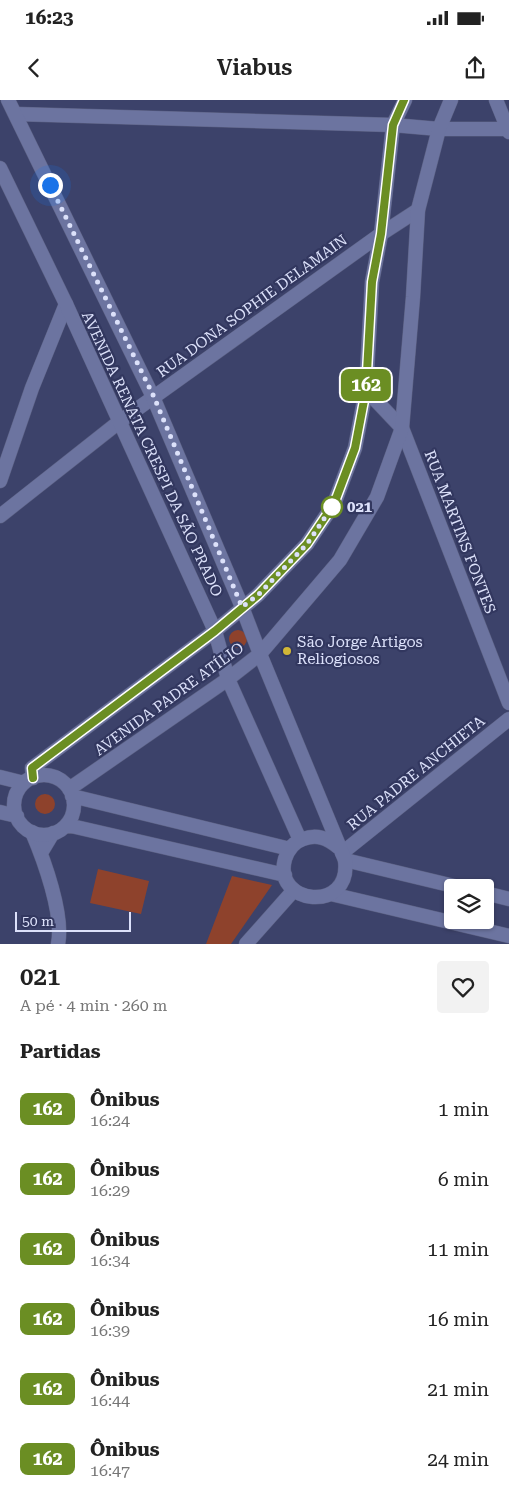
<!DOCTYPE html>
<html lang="pt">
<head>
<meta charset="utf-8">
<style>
	:root { --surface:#fff; --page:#f2f2f2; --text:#222; --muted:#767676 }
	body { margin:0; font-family:"Roboto Serif",serif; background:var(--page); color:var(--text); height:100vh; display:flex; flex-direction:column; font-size:19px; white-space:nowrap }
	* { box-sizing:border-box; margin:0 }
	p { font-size:16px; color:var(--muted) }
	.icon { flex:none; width:28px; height:28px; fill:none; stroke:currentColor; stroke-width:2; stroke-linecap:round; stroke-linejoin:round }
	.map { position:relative; height:844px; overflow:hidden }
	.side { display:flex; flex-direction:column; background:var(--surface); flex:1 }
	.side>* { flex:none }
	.badge { padding:0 10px; border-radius:8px; font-size:18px; line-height:32px }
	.buttons { position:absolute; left:444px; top:779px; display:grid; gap:10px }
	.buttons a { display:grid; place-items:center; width:50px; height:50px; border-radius:5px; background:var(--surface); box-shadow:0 1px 4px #0004; font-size:25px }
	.scale { position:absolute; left:15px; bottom:12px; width:116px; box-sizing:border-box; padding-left:5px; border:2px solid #dce1fa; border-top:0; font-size:14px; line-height:18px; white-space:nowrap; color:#dce1fa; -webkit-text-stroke:4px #32375f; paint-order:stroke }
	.you { position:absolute; width:25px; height:25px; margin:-12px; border:4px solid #fff; border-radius:50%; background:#1a73e8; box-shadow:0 0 0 8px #1a73e833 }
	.map>.badge { position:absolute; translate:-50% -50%; box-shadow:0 0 0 2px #fff }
	h2 { padding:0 20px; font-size:19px; line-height:45px }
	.round { display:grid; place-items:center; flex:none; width:52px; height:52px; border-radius:5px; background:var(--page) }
	.overview { display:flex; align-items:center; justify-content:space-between; height:85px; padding:0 20px }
	h1 { font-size:24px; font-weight:600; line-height:38px }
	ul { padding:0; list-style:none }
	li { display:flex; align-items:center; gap:15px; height:70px; padding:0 20px }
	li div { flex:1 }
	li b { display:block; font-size:19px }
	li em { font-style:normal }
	li .badge { min-width:55px; font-weight:700; text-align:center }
	.status { display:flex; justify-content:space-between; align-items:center; height:35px; padding:0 25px; background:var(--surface); direction:ltr }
	.status svg { height:14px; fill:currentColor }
	header { display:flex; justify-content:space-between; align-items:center; height:65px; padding:0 20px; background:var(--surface); font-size:22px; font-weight:600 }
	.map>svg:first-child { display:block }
	.green { fill:#8e422c }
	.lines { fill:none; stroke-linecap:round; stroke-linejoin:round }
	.minor-casing { stroke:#5b6082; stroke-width:15 }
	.tertiary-casing { stroke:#5b6082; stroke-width:15 }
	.minor { stroke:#6c74a0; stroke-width:14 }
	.tertiary { stroke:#6c74a0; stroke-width:14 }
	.line-casing { stroke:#fff; stroke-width:11 }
	.line { stroke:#6b8e23; stroke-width:8 }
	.walk { stroke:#dce1fa; stroke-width:5; stroke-dasharray:0 9 }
	.stop-dot { fill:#fff; stroke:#6b8e23; stroke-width:2.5 }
	.poi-dot { fill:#d2b736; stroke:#32375f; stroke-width:2 }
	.labels { text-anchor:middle; stroke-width:4.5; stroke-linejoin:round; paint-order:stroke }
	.street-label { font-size:15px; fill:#dce1fa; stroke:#32375f }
	.stop-label { font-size:15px; font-weight:bold; fill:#dce1fa; stroke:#32375f; text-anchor:start }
	.poi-label { font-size:15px; fill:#dce1fa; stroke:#32375f; text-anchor:start }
</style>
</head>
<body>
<div class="status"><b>16:23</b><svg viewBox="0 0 49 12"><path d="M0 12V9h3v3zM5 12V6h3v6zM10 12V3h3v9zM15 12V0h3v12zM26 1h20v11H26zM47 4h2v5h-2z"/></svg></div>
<header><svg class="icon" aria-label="back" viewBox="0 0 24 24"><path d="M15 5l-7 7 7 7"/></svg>Viabus<svg class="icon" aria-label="share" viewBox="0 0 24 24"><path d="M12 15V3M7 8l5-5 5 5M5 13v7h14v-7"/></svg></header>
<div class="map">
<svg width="509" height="844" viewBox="0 0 509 844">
	<rect width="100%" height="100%" fill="#3c426a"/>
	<path class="green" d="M229 539a9 9 0 1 1 18 0a9 9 0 1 1-18 0Z
		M35 704a10 10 0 1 1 20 0a10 10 0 1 1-20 0Z
		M98,769L149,781L141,814L90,803Z
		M232,776L272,785L231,844H206Z"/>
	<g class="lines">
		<g class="minor-casing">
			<path id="minor" d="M496,0L509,32
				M16,14L393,25L439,29H509
				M366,290L402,328L509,603
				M0,381L32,288L66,204
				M0,416L119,322L381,134L418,110
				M32,732C44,760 64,815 58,844
				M41,753L53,733
				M342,753L509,619
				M345,760L462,788
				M485,793L509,799
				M331,794L509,836
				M246,844L294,790"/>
		</g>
		<g class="tertiary-casing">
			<path id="tertiary" d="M8,0L153,297L242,507L260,554L345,760C352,814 272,805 285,759C288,750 294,742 303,739C317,734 327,738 338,747
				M0,68L66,204L215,531L228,579L300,740
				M14 705a30 30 0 1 1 60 0a30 30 0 1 1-60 0Z
				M0,677L24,683
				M33,678L32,668L215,531L258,495L307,444L334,404L355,348L366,290L372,182L381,134L393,25L405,0
				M69,689L228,579L260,554L340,460L377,397L402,328L413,197L418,110L439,29L451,0
				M72,696L290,749
				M0,712L17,716
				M67,725L285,775"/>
		</g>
		<use href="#minor" class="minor"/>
		<use href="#tertiary" class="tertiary"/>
	</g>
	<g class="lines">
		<g class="line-casing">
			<path id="line" d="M33,678L32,668L215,531L258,495L307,444L334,404L355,348L366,290L372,182L381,134L393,25L404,0"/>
		</g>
		<use href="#line" class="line"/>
		<path class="walk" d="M50,85L154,297L242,507L258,495L307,444L334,404L332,407"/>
	</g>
	<circle class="stop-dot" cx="332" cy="407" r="10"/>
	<circle class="poi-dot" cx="287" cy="551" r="5"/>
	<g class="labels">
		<g class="street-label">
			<text transform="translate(252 206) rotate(-36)" y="5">RUA DONA SOPHIE DELAMAIN</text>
			<text transform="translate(152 354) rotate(65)" y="5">AVENIDA RENATA CRESPI DA SÃO PRADO</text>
			<text transform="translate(460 432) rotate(69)" y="5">RUA MARTINS FONTES</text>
			<text transform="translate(169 599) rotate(-36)" y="5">AVENIDA PADRE ATÍLIO</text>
			<text transform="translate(416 673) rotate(-39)" y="5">RUA PADRE ANCHIETA</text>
		</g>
		<g class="stop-label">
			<text x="347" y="412">021</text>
		</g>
		<g class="poi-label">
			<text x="297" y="547">São Jorge Artigos<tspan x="297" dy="17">Reliogiosos</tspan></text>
		</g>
	</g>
</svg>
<div class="buttons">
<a><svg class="icon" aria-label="layers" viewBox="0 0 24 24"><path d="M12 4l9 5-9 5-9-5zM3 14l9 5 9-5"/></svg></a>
</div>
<div class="scale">50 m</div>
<div class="you" style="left:50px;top:85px"></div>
<b class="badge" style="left:366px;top:285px;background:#6b8e23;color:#fff">162</b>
</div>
<section class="side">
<div class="overview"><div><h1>021</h1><p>A pé · 4 min · 260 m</p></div><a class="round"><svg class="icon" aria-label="heart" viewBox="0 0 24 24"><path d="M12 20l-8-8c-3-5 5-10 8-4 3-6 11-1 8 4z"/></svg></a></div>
<h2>Partidas</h2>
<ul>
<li><span class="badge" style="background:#6b8e23;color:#fff">162</span><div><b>Ônibus</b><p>16:24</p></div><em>1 min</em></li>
<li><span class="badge" style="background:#6b8e23;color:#fff">162</span><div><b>Ônibus</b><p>16:29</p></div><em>6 min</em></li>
<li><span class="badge" style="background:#6b8e23;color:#fff">162</span><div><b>Ônibus</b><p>16:34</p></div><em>11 min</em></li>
<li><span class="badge" style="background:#6b8e23;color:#fff">162</span><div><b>Ônibus</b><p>16:39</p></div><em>16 min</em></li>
<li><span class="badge" style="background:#6b8e23;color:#fff">162</span><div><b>Ônibus</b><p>16:44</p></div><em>21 min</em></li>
<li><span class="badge" style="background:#6b8e23;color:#fff">162</span><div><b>Ônibus</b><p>16:47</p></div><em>24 min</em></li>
</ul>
</section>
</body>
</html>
